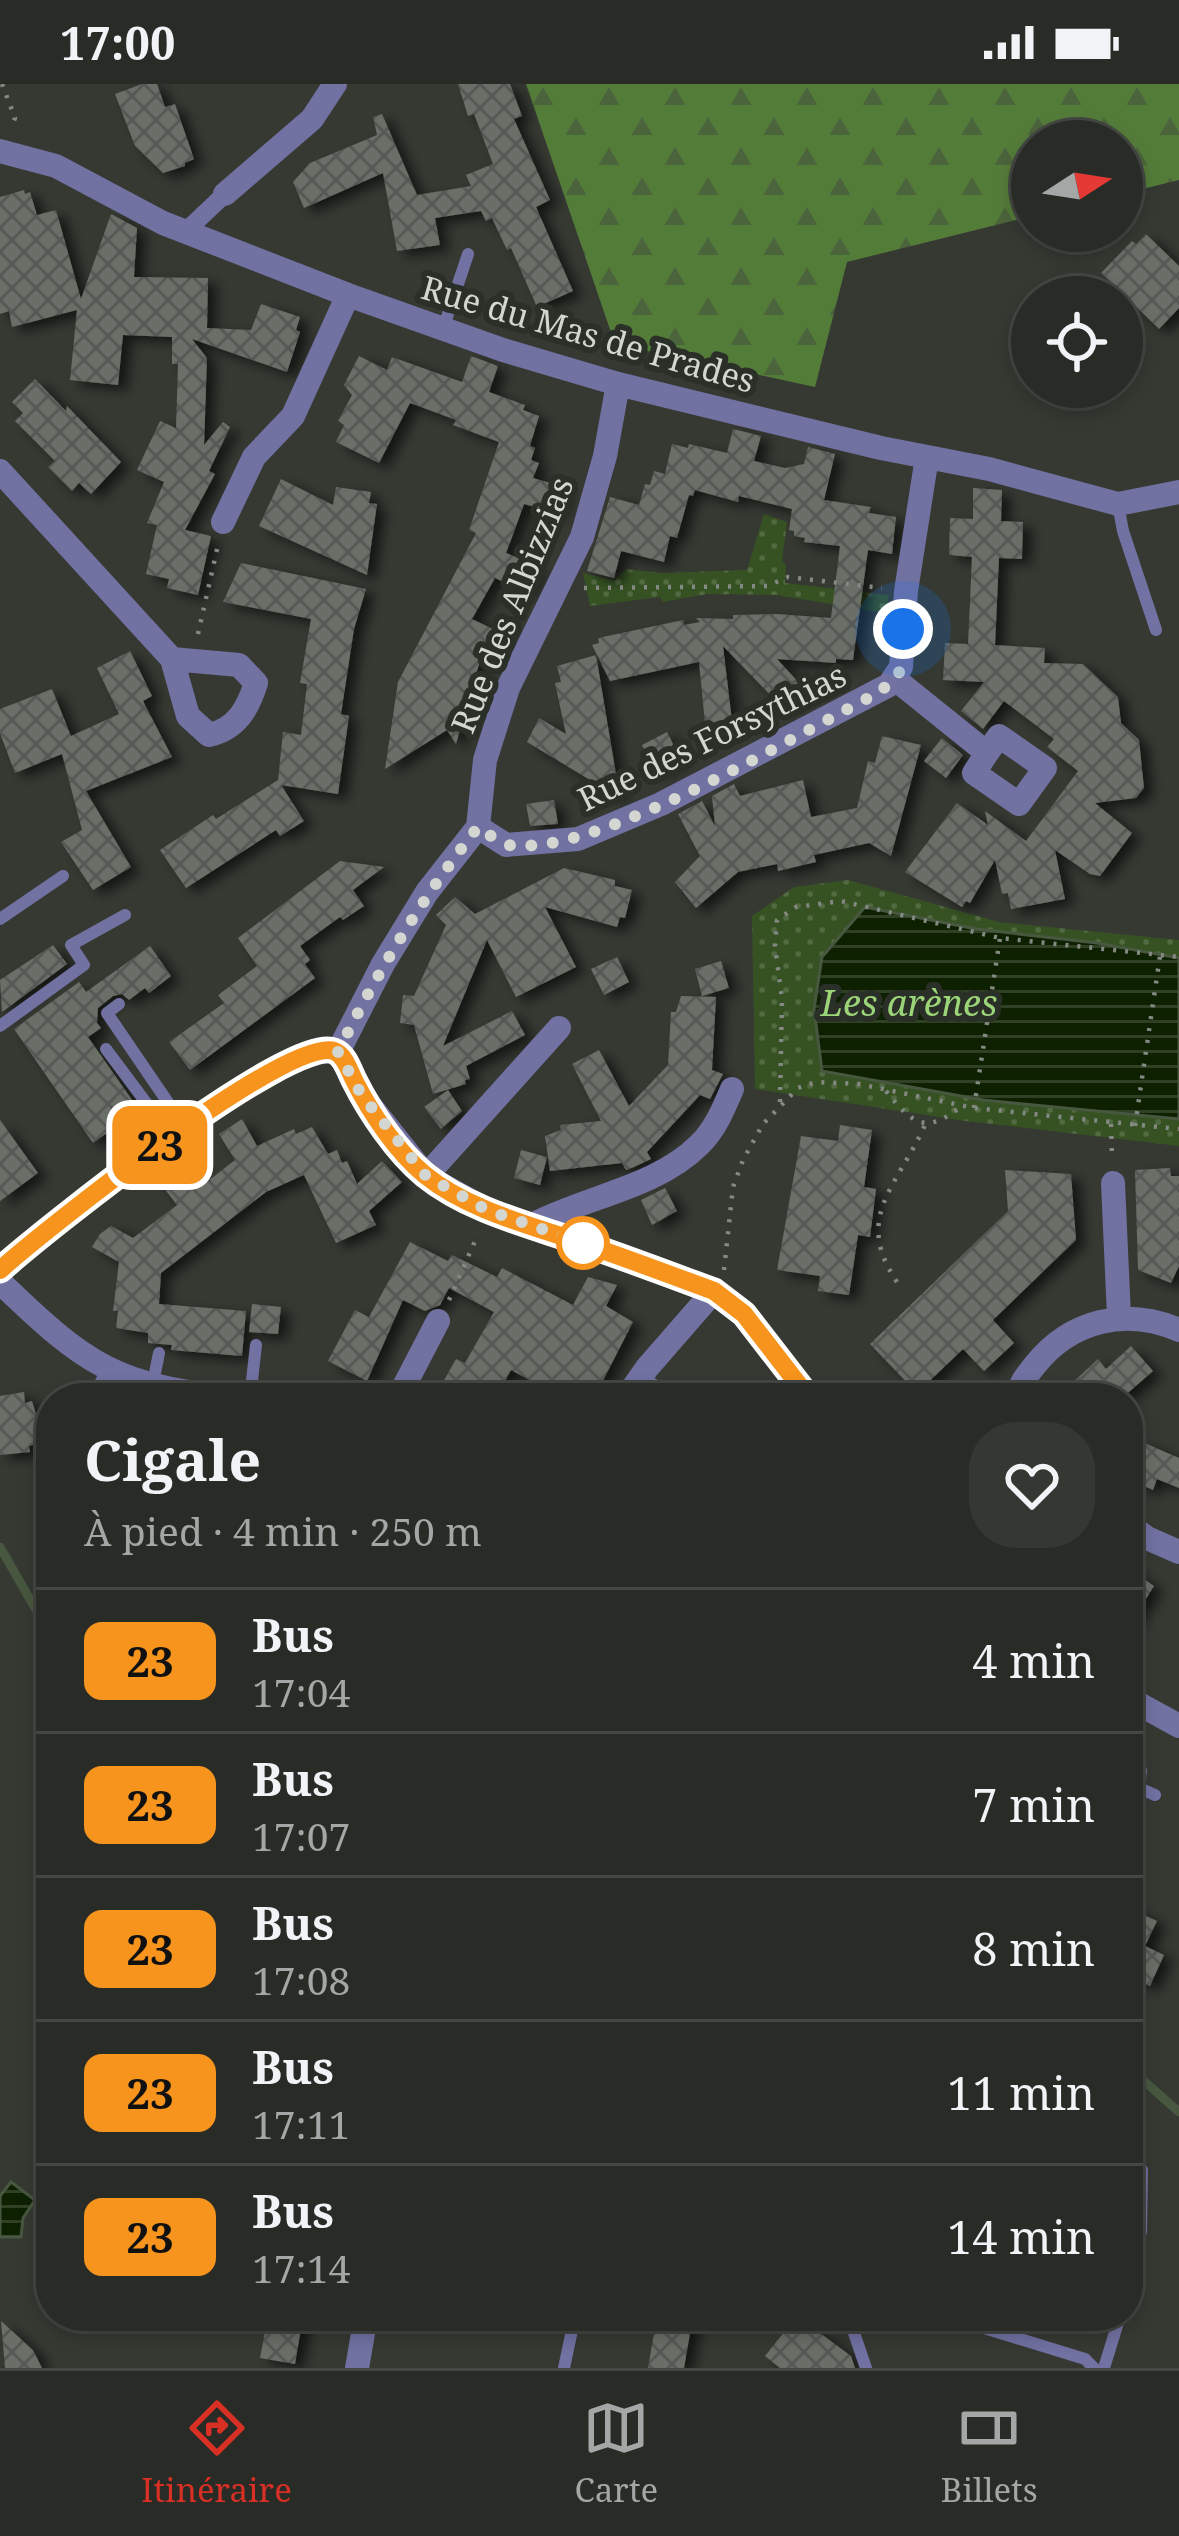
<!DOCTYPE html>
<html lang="fr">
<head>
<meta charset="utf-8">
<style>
	:root { --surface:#282b26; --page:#343732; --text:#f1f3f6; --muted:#a5a7a7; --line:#444743; --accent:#d93025 }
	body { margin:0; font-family:"Noto Serif",serif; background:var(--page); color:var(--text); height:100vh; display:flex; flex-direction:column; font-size:45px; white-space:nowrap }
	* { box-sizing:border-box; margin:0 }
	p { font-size:39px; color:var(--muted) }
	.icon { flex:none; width:66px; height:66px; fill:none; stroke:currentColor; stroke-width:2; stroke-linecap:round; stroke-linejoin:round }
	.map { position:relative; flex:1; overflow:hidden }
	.side { position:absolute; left:36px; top:1299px; width:1107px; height:948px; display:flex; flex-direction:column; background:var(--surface); border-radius:48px; box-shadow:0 6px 18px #0003,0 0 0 3px var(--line) }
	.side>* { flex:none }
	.badge { padding:0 24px; border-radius:18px; font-size:42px; line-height:78px }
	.needle { width:78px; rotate:78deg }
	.fabs { position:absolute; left:1011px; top:36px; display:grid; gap:24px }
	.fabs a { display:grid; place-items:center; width:132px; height:132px; border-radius:50%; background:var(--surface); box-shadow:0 6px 18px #0003,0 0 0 3px var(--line); font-size:60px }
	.you { position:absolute; width:60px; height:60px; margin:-30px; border:9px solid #fff; border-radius:50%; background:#1a73e8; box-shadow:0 0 0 18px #1a73e833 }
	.map>.badge { position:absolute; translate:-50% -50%; box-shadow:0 0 0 6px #fff }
	.round { display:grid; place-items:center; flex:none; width:126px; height:126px; border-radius:48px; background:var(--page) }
	.head { display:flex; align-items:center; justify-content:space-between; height:204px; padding:0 48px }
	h1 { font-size:57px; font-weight:700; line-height:90px }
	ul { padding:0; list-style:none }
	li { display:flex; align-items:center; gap:36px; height:144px; padding:0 48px; border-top:3px solid var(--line) }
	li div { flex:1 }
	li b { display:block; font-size:45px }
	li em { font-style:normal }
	li .badge { min-width:132px; font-weight:700; text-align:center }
	.status { display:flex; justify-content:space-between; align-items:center; height:84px; padding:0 60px; background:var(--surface); direction:ltr }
	.status svg { height:33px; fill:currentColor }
	.dock { display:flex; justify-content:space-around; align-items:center; height:168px; border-top:3px solid var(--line); background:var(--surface); font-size:33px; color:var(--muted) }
	.dock a { display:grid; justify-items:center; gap:6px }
	.dock .on { color:var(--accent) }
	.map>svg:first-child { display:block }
	.grass { fill:url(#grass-dots) }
	.forest { fill:url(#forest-firs) }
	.water { fill:url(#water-rules); stroke:#48573f; stroke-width:3 }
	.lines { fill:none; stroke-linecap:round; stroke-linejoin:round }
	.stream { stroke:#48573f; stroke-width:9 }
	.building { fill:url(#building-cross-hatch); filter:url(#shadow) }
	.path { stroke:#858983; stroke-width:4.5; stroke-dasharray:3 9; stroke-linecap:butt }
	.service { stroke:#7171a2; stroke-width:12 }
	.pedestrian { stroke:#7171a2; stroke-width:18 }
	.minor { stroke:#7171a2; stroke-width:24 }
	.tertiary { stroke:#7171a2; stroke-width:24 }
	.line-casing { stroke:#fff; stroke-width:27 }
	.line { stroke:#f7941d; stroke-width:18 }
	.walk { stroke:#d3d6d1; stroke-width:12; stroke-dasharray:0 21.6 }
	.stop-dot { fill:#fff; stroke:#f7941d; stroke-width:6 }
	.labels { text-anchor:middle; stroke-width:12; stroke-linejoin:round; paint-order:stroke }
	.street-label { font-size:33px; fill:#d3d6d1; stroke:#2a2f28 }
	.water-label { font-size:36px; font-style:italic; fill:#9cd578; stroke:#2a2f28 }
</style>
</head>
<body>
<div class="status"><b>17:00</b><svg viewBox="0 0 49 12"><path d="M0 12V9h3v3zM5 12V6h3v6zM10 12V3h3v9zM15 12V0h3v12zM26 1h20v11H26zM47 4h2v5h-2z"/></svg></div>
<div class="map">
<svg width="1179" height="2284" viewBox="0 0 1179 2284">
	<defs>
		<pattern id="grass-dots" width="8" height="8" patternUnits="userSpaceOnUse" patternTransform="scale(3)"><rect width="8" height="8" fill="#365223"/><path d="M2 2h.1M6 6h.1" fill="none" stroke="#526a42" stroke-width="1.8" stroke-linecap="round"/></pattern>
		<pattern id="forest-firs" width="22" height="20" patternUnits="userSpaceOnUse" patternTransform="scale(3)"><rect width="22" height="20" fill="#547c39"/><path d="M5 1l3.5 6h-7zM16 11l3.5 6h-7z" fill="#4c643b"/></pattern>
		<pattern id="water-rules" width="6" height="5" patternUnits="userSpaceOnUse" patternTransform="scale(3)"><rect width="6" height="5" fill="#0d2000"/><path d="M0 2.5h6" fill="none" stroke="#2f4024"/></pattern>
		<pattern id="building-cross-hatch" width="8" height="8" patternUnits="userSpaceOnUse" patternTransform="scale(3)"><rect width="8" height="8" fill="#696e66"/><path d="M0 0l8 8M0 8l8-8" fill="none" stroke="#565954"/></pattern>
		<filter id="shadow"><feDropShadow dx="9" dy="5.5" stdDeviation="6" flood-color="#0009"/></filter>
	</defs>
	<rect width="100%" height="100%" fill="#353932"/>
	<path class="grass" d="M764,430L787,438L782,477L786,481L785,499L889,511L886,529L776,511L707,510L663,518L660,513L590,522L583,489L614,497L626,485L662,489L747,486Z
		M848,796L999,838L1179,856V1062L966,1037L755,1005L752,832L794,803Z"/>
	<path class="forest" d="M526,0H1179V96L1122,110V57H1032V132L847,178L815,303L615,260Z"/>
	<path class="water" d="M865,823L976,845L1097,859L1179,874V1035L983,1016L822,987L814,925L822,873Z
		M11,2098L35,2116L23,2134L21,2153H0V2112Z"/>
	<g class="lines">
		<path class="stream" d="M0,1463L51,1552
			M51,1627L47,1670L51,1675
			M1128,1983L1179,2028"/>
	</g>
	<path class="building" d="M142,0H157L165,23L175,20L194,75L185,79V82L163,89L135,62L115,10Z
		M458,0H510L522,32L514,35L550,116L536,123L573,207L537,223L511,164L507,166L492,134L486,137L481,127L435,134L440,161L397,167L383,89L304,124L293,98L310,79L377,51L373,33L382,30L417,111L471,102L466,91L493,80L474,30L468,32Z
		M24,106L25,110L30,108L37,131L56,126L81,215L111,130L137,144L134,193L208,194L207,244L251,246L261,220L300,233L296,246L300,248L287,288L192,255L207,274L204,361L223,338L230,343L209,387L215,390L185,446L211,452L198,511L167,504L169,495L146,490L157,441L147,439L164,398L137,386L160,337L176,344L178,280H172V253L123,251L118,301L70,296L77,226L12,243L9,227L0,230V113Z
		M1146,150L1179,182V224L1159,245L1101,189L1132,157L1136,160Z
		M359,272L387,286L392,273L462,298L471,272L498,282L489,308L525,321L523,326L539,332L530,362L535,364L531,376L539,379L533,394L564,403L556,429L524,420L515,445L506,469L536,481L525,508L495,494L472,535L503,550L489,574L482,570L456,660L447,646L385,685L398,598L476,449L469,446L499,358L453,341L456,336L410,319L379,379L336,358L344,341L338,337L352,311L344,301Z
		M35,295L66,327L67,322L121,378L91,410L79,399L72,407L48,383L55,377L15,337L23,329L12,318Z
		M733,345L761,352L754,377L785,384L804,380L808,363L835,370L824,416L871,423L869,429L896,433L892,470L868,466L853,576L836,575V579L777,575L803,603L782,623L723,562L732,637L705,639L699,578L610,597L592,561L599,559L598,554L683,536L684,541L700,538L696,534L733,535V531L777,530L831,534L840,462L804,458L805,454L794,452V447L789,446L792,425L739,412L738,418L695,406L693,412L689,411L677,454L670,452L664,478L621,467L614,494L587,487L610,413L639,421L645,400L650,401L654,387L665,390L672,360L688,364L689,360L727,369Z
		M281,395L333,421L336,403L371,408L369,419L377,420L367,491L259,442Z
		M973,404L1002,406L1001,437L1023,438L1022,475L999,474L995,561L1045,564L1044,579L1083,580L1118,613L1121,639L1139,656L1144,704L1136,714L1095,719L1132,749L1100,792L1090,790L1055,766L1065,815L1011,825L1008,809L1002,810L995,776L970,819L966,817L962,823L905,788L957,719L988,741L985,727L1026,757L1078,687L1047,663L1054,655L1004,617L983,645L961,627L984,598L943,596L945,559L968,560L972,473L949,471L950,434L973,435Z
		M241,479L366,505L354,545L341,630L349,632L338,710L281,701L304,737L280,752L276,746L186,804L160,766L213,731L216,735L278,696L283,648L301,651L307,600L300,599L311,535L223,518Z
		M130,567L152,612L143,617L172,673L86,707L131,783L93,806L61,758L82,746L62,670L15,689L0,649V625L52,605L71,652L119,630L97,584Z
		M596,571L620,714L527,658L539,634L566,650L555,599L561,598L557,582Z
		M667,648L680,674L655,688L642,661Z
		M882,652L921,661L891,772L869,759L814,771L816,778L778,787L777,780L738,788L696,824L675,798L700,772L678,730L702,717L715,742L712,712L734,700L740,712L803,696L811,733L857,724L868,677L875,679Z
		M942,654L963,671L946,694L924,677Z
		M554,716L558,740L530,742L526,720Z
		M340,777L384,783L353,806L364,822L343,836L340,833L300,862L310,876L305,880L315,894L190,986L169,958L224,919L218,911L257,882L238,854Z
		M564,784L615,796V802L632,806L625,834L620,833L617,843L545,823L576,883L516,913L487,856L443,962L512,927L525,951L466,982L470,995L465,996L466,1000L433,1010L414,941L400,939L403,911L414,912L446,841L436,831L455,813L475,830Z
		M53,861L67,880L2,928L0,896Z
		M150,862L171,892L149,909L145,904L129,916L122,910L113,912L98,924L97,939L101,944L88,953L139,1026L93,1059L14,945L79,898L86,908Z
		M617,873L629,898L604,911L591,885Z
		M721,877L729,904L702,912L695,885Z
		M681,912L716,913L712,986L723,990L710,1015L700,1011L647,1068L651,1075L634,1083L626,1086L622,1079L550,1087L545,1052L561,1046L560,1041L601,1037L572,980L599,966L629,1022L668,981L671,928H676Z
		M448,1006L462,1027L441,1045L424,1023Z
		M242,1035L257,1062L294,1045L296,1050L312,1043L328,1070L337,1066L342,1079L347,1077L357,1100L382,1077L402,1098L369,1127L376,1141L336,1159L304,1091L266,1108L161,1189L159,1220L246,1227L242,1272L171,1266L172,1261L148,1259V1249L116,1244L118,1227H113L119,1178L92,1163L100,1150L111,1142L133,1154L177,1121L157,1095L180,1078L199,1104L235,1076L219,1050Z
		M0,1036L38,1089L0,1117Z
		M840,1041L872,1046L864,1103L876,1105L870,1153L858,1151L849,1211L818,1207L820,1192L777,1186L801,1052L838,1057Z
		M521,1066L547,1073L540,1101L514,1094Z
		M1170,1084L1171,1092H1179V1182L1171,1199L1138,1186L1135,1086Z
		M1005,1086L1071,1090L1076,1156L993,1236L1014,1259L984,1287L963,1265L917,1309L870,1260L1008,1127Z
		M665,1104L677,1127L652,1141L641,1116Z
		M410,1158L448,1177L452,1171L497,1193L502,1184L573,1221L588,1193L617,1201L606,1222L633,1238L594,1314H563L511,1286L496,1314H434L456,1275L465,1279L494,1228L449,1204L440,1221L425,1227L403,1216L367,1297L328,1277L355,1226L369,1233Z
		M252,1220L281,1223L278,1250L249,1248Z
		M1131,1262L1153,1287L1122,1314H1056L1098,1275L1106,1285Z
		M24,1308L25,1319L32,1317L36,1330L37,1360L29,1362L30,1368L0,1371V1312Z
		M1142,1358L1179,1374V1404L1157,1395L1153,1406L1128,1395Z
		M1128,1484L1154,1502L1128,1543Z
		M1128,1824L1157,1837L1145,1862L1164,1871L1150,1902L1130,1893L1128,1897Z
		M268,2232H303L295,2280L260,2274Z
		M657,2232H693L684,2284H648Z
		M797,2232L851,2272L855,2284H780L765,2272Z
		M1,2237L33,2266L42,2284H5Z"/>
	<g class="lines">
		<path class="path" d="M2,0L15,34L11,44
			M584,504L767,502L788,493L882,504
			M198,550L218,461
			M886,1007C914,1042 926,1050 962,1022
			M780,1018L782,915L775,862L777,836L796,823L841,817L1000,854L1179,873
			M974,1024L1000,854
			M1111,1040L1112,1075
			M1135,1042L1160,872
			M724,1186L733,1103L743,1076L763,1040L798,1004L816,998L859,1000L974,1024L1179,1045
			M897,1198C853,1133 897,1103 925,1041
			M449,1216L478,1150"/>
		<path class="service" d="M443,245L468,170
			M1118,420L1123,447L1156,546
			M0,835L63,792
			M119,920L107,929L184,1042
			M0,942L84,881L71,861L125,831
			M106,965L171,1052
			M641,1293L671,1311
			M87,1314L96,1308L107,1285
			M150,1314L159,1269
			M250,1314L256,1261
			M1128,1678L1141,1686L1139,1704L1155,1711
			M1128,2200L1141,2147L1142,2086
			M834,2232L852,2243L866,2284
			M945,2232L1085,2275L1094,2284
			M564,2284L575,2232
			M1104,2284L1120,2232"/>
		<path class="pedestrian" d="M185,148L225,110"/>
		<path class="minor" d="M0,67L56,82L163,139L348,211L503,266L618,300L881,364L989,385L1118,420L1179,408
			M225,110L312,35L335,0
			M0,387L172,575L188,632L209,651C237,645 248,624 256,599L239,581L172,575
			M223,438L254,373L293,332L348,211
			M895,595L987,669L974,689L1019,720L1045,684L999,652L987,669
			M478,743L506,761L578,755L661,720L889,601L901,583L906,507L927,373
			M338,968L383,880L427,808L478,743L485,676L508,604L582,453L605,372L618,300
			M338,968L361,1010L426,1092L487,1126L714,1207L744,1230L809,1314
			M426,1092L559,944
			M1113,1099L1119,1233
			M532,1141C584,1113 656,1104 699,1061C715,1046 724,1024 732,1005
			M0,1186C49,1142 281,954 338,968
			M398,1314L438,1237
			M626,1314L647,1284L714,1207
			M1018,1314C1019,1299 1026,1293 1035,1281C1071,1236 1126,1223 1179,1246
			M1128,1440L1147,1454L1179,1468
			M1128,1614L1179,1642"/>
		<path class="tertiary" d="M0,1198C86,1281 115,1302 236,1314
			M357,2284L366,2232"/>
	</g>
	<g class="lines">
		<g class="line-casing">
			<path id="line" d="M0,1186C41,1149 290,950 334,967C345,971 349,986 354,996C370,1028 397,1068 425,1091C467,1125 526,1140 576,1157C623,1173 668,1190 714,1207L744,1230L809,1314"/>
		</g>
		<use href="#line" class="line"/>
		<path class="walk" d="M583,1159L487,1126L426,1092L361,1010L338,968C378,887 422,814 478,743C487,749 499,759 509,761C595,774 798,649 880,608L899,589L903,545"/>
	</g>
	<circle class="stop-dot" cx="583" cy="1159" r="24"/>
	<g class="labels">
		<g class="street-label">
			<text transform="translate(588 250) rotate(16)" y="12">Rue du Mas de Prades</text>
			<text transform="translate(512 521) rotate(-68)" y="12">Rue des Albizzias</text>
			<text transform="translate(712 653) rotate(-26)" y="12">Rue des Forsythias</text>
		</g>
		<g class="water-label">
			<text x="909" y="932">Les arènes</text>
		</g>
	</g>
</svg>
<div class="fabs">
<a><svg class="needle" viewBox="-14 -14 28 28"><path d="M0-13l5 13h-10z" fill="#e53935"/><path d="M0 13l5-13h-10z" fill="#a5a7a7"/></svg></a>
<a><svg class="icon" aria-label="locate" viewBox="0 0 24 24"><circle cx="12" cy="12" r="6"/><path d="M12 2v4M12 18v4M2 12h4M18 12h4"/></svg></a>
</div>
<div class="you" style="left:903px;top:545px"></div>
<b class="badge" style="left:160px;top:1061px;background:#f7941d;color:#111">23</b>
<section class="side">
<div class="head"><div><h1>Cigale</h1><p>À pied · 4 min · 250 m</p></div><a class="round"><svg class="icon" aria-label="heart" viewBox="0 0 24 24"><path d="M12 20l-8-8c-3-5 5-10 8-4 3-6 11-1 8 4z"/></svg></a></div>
<ul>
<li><span class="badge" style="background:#f7941d;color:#111">23</span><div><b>Bus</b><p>17:04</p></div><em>4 min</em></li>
<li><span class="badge" style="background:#f7941d;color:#111">23</span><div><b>Bus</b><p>17:07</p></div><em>7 min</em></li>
<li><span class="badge" style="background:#f7941d;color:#111">23</span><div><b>Bus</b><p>17:08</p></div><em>8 min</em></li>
<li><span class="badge" style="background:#f7941d;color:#111">23</span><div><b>Bus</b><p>17:11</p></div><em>11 min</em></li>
<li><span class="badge" style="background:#f7941d;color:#111">23</span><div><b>Bus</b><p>17:14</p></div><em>14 min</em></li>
</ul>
</section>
</div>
<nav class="dock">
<a class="on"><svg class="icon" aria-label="directions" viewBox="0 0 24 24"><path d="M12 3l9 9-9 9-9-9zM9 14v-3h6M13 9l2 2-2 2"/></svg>Itinéraire</a>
<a><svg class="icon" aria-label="map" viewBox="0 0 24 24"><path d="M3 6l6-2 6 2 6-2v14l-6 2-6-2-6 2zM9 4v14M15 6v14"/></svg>Carte</a>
<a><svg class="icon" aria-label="tickets" viewBox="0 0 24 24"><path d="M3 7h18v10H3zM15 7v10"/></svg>Billets</a>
</nav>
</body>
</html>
